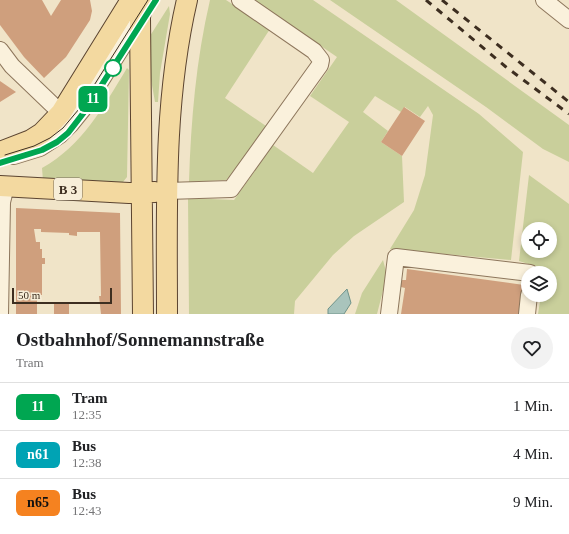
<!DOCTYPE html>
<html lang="de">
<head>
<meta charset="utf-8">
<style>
	:root { --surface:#fff; --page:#f2f2f2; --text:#202124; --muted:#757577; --line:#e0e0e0 }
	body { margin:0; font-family:Georgia,serif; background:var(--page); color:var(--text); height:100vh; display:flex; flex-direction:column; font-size:15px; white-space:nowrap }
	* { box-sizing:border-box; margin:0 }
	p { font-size:13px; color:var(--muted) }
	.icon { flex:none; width:22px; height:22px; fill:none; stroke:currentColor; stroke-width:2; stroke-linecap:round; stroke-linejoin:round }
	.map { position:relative; height:314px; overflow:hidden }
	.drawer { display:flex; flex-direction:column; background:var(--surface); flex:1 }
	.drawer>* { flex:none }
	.badge { padding:0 8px; border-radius:6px; font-size:14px; line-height:26px }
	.fabs { position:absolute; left:521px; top:222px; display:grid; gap:8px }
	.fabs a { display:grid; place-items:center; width:36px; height:36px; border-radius:50%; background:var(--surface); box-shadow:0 2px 6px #0003; font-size:20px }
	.scale { position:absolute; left:12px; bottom:10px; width:100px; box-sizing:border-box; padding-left:4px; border:2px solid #3d2e20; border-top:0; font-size:11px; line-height:14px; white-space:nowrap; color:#3d2e20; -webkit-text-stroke:3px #f7eed8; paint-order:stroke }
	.map>.badge { position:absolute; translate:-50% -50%; box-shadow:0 0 0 2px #fff }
	.round { display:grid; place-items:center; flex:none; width:42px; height:42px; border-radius:21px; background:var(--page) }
	.summary { display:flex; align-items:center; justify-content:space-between; height:68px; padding:0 16px }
	h1 { font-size:19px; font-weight:700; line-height:30px }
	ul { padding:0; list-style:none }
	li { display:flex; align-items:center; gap:12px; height:48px; padding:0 16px; border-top:1px solid var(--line) }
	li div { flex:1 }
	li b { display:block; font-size:15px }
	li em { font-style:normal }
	li .badge { min-width:44px; font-weight:700; text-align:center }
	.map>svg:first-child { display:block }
	.green { fill:#c9cf9b; fill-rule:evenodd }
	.water { fill:#a9c4bc; stroke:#6f938a }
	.building { fill:#cf9f7d }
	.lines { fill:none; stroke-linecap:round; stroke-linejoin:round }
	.minor-casing { stroke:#8d765c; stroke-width:18 }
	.major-casing { stroke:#5b4430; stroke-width:22 }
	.minor { stroke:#faf1dc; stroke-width:16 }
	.major { stroke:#f3d9a0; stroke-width:20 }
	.tram { stroke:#3d2e20; stroke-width:1 }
	.rail { stroke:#3d2e20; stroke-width:3; stroke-dasharray:7 7; stroke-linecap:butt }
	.line-casing { stroke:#fff; stroke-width:9 }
	.line { stroke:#00a651; stroke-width:6 }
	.stop-dot { fill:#fff; stroke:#00a651; stroke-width:2 }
	.labels { text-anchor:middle; stroke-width:3; stroke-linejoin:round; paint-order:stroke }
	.shield { fill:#f7eed8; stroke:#756857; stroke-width:1 }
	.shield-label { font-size:13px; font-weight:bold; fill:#3d2e20 }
</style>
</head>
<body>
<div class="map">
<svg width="569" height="314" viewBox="0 0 569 314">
	<rect width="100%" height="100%" fill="#f0e4c8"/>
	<path class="green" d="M210,0H226L270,29L225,98L266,126L234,173L226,180L189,182C191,120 196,60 210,0Z
		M254,0H313L479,114L523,152L511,260L390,249L414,210L425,175L433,115L428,106L420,117L405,107L401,112L375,96L363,112L388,131L381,142L402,156L404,202L354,236L333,255L295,301L294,314H189L188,198L234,200L273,145L313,173L349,122L310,96L337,57Z
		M330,0H396L569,125V162L543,149L486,107Z
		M169,6L170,14L160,73L158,102H155L148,63V39Z
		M127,68L129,70L127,177L123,182L43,181L42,168C82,146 104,106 127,68Z
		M529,175L569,204V314H538L541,295H550V273H544V269L519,261ZM528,229H550V251H528Z
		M383,260L387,275L377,314H355L362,293Z"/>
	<path class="water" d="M347,289L351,303L344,314H328V309Z"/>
	<path class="building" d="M0,0H42L51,16L61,0H90L92,11L90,20L66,57L44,78L24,57L0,25Z
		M0,81L16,92L0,102Z
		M404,107L425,121L402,156L381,142Z
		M16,208L120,213L121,314H101L99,296H101L100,232H77V236L69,235V233L41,232V229H34L36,242H40V249H42V258H45V264H42V295H37V314H16Z
		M407,269L524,285L520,314H401L405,288L401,287V280H406Z
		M54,302H69V314H54Z"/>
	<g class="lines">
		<g class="minor-casing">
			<path id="minor" d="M544,0L569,20
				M0,50L12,66L61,113
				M14,156L40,148L60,135L70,125L83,109L141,17
				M167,191L231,189L320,65L321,60L314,51L240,0
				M0,314L2,202L6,186
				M389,314L396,257L530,273
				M527,314L529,295"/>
		</g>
		<g class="major-casing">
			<path id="major" d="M142,0L140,18L143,314
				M0,152L31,140L42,133L61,113L131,0
				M0,186L129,193L155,192
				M167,314C167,209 163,103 187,0"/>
		</g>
		<use href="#minor" class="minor"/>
		<use href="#major" class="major"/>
		<path class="tram" d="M5,155L34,146L50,138L63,128L79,109L148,0
			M0,163L42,150L57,142L67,133L85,111L156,0"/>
		<path class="rail" d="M426,0L506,67L569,114
			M442,0L569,102"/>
	</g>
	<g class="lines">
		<g class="line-casing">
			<path id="line" d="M0,163L42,150L57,142L68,133L85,111L156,0"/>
		</g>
		<use href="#line" class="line"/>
	</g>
	<circle class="stop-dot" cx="113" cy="68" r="8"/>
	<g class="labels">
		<rect class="shield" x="54" y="178" width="28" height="22" rx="3"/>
		<g class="shield-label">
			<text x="68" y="194">B 3</text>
		</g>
	</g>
</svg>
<div class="fabs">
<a><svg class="icon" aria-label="locate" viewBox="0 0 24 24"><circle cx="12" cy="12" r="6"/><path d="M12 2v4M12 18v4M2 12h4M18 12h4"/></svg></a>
<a><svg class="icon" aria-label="layers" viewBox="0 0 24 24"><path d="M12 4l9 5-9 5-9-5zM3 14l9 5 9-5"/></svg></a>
</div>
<div class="scale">50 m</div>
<b class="badge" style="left:93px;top:99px;background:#00a651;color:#fff">11</b>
</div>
<section class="drawer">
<div class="summary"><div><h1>Ostbahnhof/Sonnemannstraße</h1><p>Tram</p></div><a class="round"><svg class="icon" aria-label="heart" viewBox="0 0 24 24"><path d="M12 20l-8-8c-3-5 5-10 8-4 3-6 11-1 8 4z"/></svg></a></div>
<ul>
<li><span class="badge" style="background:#00a651;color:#fff">11</span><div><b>Tram</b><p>12:35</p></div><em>1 Min.</em></li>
<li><span class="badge" style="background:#00a3b4;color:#fff">n61</span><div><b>Bus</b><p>12:38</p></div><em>4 Min.</em></li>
<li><span class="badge" style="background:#f58220;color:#111">n65</span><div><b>Bus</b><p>12:43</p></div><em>9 Min.</em></li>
</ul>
</section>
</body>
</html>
